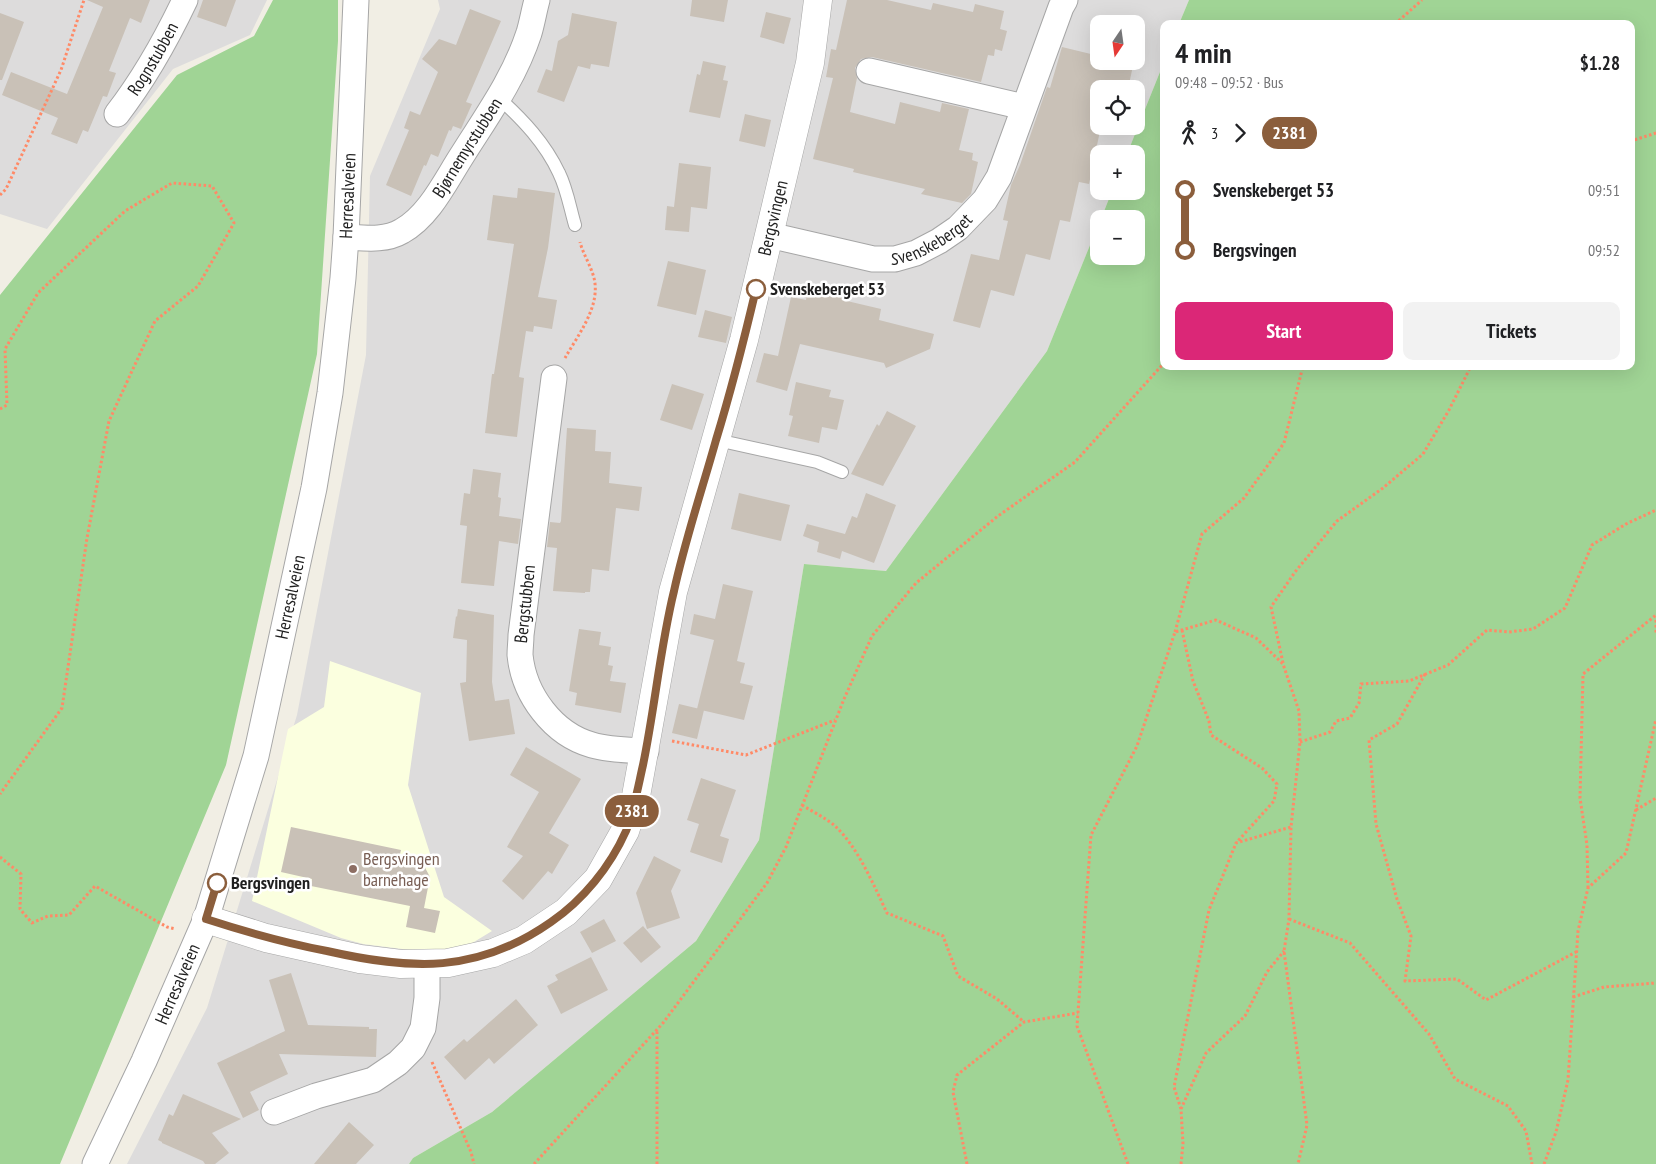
<!DOCTYPE html>
<html lang="en">
<head>
<meta charset="utf-8">
<style>
	:root { --surface:#fff; --page:#f2f2f2; --text:#202124; --muted:#757577; --accent:#db2777 }
	body { margin:0; font-family:"PT Sans Narrow",sans-serif; background:var(--page); color:var(--text); height:100vh; display:flex; flex-direction:column; font-size:19px; white-space:nowrap }
	* { box-sizing:border-box; margin:0 }
	p { font-size:16px; color:var(--muted) }
	.icon { flex:none; width:28px; height:28px; fill:none; stroke:currentColor; stroke-width:2; stroke-linecap:round; stroke-linejoin:round }
	.map { position:relative; flex:1; overflow:hidden }
	.side { position:absolute; left:1160px; top:20px; width:475px; height:350px; display:flex; flex-direction:column; background:var(--surface); border-radius:10px; box-shadow:0 5px 20px #0002 }
	.side>* { flex:none }
	.badge { padding:0 10px; border-radius:16px; font-size:18px; line-height:32px }
	.needle { width:32px; rotate:193deg }
	.fabs { position:absolute; left:1090px; top:15px; display:grid; gap:10px }
	.fabs a { display:grid; place-items:center; width:55px; height:55px; border-radius:10px; background:var(--surface); box-shadow:0 5px 20px #0002; font-size:25px }
	.map>.badge { position:absolute; translate:-50% -50%; box-shadow:0 0 0 2px #fff }
	.legs { display:flex; align-items:center; gap:8px; height:55px; padding:0 15px; font-size:16px }
	.legs p { margin-inline-start:auto }
	.overview { display:flex; align-items:center; justify-content:space-between; height:85px; padding:0 15px }
	h1 { font-size:28px; font-weight:800; line-height:38px }
	.primary-button { display:flex; gap:10px; margin-top:auto; padding:10px 15px }
	.primary-button a { flex:1; height:58px; border-radius:10px; background:var(--accent); color:#fff; font-size:20px; font-weight:800; line-height:58px; text-align:center }
	.primary-button a+a { background:var(--page); color:var(--text) }
	ul { padding:0 15px; list-style:none }
	li { display:flex; align-items:center; gap:18px; height:60px; font-size:19px }
	li i { display:grid; place-items:center; width:8px; height:100%; margin:0 6px; background:currentColor }
	li i::after { content:''; width:12px; height:12px; margin:-6px; border:4px solid; border-radius:50%; background:var(--surface) }
	li p { margin-inline-start:auto }
	li:first-child i { background:linear-gradient(#0000 50%,currentColor 0) }
	li:last-child i { background:linear-gradient(currentColor 50%,#0000 0) }
	.map>svg:first-child { display:block }
	.residential { fill:#dddcdc; fill-rule:evenodd }
	.education { fill:#fbffdf }
	.forest { fill:#a0d495 }
	.building { fill:#c9c1b7 }
	.lines { fill:none; stroke-linecap:round; stroke-linejoin:round }
	.service-casing { stroke:#a6a6a6; stroke-width:14 }
	.minor-casing { stroke:#a6a6a6; stroke-width:27 }
	.tertiary-casing { stroke:#a6a6a6; stroke-width:29 }
	.path { stroke:#ff8a67; stroke-width:3; stroke-dasharray:2.5 2.5; stroke-linecap:butt }
	.service { stroke:#fff; stroke-width:12 }
	.minor { stroke:#fff; stroke-width:25 }
	.tertiary { stroke:#fff; stroke-width:28 }
	.line-1-casing { stroke:#fff; stroke-width:11 }
	.line-1 { stroke:#8b5e3c; stroke-width:8 }
	.stop-1-dot { fill:#fff; stroke:#8b5e3c; stroke-width:2.5 }
	.education-dot { fill:#8d6e63; stroke:#fff; stroke-width:2 }
	.labels { text-anchor:middle; stroke-width:5; stroke-linejoin:round; paint-order:stroke }
	.street-label { font-size:18px; fill:#1f1f1f; stroke:#fff }
	.stop-label { font-size:18px; font-weight:bold; fill:#1f1f1f; stroke:#fff; text-anchor:start }
	.education-label { font-size:18px; fill:#785e54; stroke:#fff; text-anchor:start }
</style>
</head>
<body>
<div class="map">
<svg width="1656" height="1164" viewBox="0 0 1656 1164">
	<rect width="100%" height="100%" fill="#f1eee4"/>
	<path class="residential" d="M0,0H267L250,35L173,69L47,229L0,214Z
		M438,0H1189L1179,24H1164V62L1127,154H1099V191H1112L1101,219H1099V223L1047,351L886,571L804,564L759,840L696,941L492,1112L413,1158L409,1164H127L207,1008L297,715L366,355L370,176L440,9ZM1099,24H1136V61H1099ZM1099,89H1136V126H1099Z"/>
	<path class="education" d="M330,661L421,693L408,785L444,897L492,931L469,945L426,952L363,944L341,938L252,901L288,729L324,707Z"/>
	<path class="forest" d="M273,0H338V41L317,354L226,765L60,1164H0V295L177,75L254,36Z
		M1189,0H1656V1164H409L413,1158L492,1112L696,941L759,840L804,564L886,571L1047,351L1099,223V256H1136V219H1101L1112,191H1136V154H1127L1164,62V366H1631V24H1179Z"/>
	<path class="building" d="M87,0H150L141,23L130,18L109,71L116,73L107,97L103,96L88,132L83,130L77,144L51,134L58,118L2,95L11,72L67,94L103,7Z
		M203,0H236L226,27L197,17Z
		M692,0H728L724,22L690,16Z
		M847,0H887L931,10L933,3L973,12L975,4L1004,11L1000,29L1007,31L1002,51L995,49L994,56L988,55L981,82L872,57L861,59L855,68L857,78L850,112L895,124L900,102L940,112L942,103L969,109L959,150L973,153L972,160L978,162L971,194L962,203L921,194L925,189L853,172L854,169L813,159L833,78L826,77L831,49L836,50Z
		M470,9L501,21L466,102L472,104L461,129L453,126L451,131L449,130L438,157L431,154L426,166L424,165L411,196L386,185L409,130L404,128L410,111L420,115L438,72L422,59L439,39L456,45Z
		M766,12L791,18L784,44L760,37Z
		M0,13L24,22L2,80H0Z
		M572,13L617,22L609,67L591,64L590,69L578,66L564,102L537,92L546,69L552,71L558,41L568,35Z
		M1062,47L1099,56V61H1134L1128,89H1099V126H1101L1089,184L1079,182L1070,222L1060,220L1050,260L1026,254L1014,296L991,290L980,328L953,321L971,254L999,260L1008,221L1003,220L1011,185L1020,165L1047,87L1050,88Z
		M703,61L726,66L723,80L728,81L720,118L689,112L697,74L700,75Z
		M745,114L771,120L765,147L739,141Z
		M679,163L711,167L707,209L691,207L689,232L665,230L667,206L674,207Z
		M518,188L555,193L548,248L538,297L557,300L552,329L534,326L533,332L526,331L519,377L524,378L517,437L485,433L492,374H494L514,244L487,240L493,195L517,198Z
		M668,261L706,270L696,315L657,306Z
		M808,288L848,297L847,301L881,309L879,320L934,334L930,349L886,368L884,363L800,344L787,391L756,382L764,353L778,356L791,297L806,300Z
		M705,310L732,317L726,343L698,337Z
		M796,382L831,390L829,397L844,400L837,430L822,427L819,443L788,436L793,416L789,415Z
		M672,384L704,394L692,430L660,420Z
		M887,411L916,426L883,486L851,474L877,424L879,426Z
		M567,428L596,430L595,451L611,452L609,483L642,487L639,511L616,508L609,571L592,569L590,592H585V593L553,591L557,548L547,547L550,522L560,523L561,521Z
		M473,469L501,473L498,497L501,498L499,516L521,519L518,544L499,541L494,586L461,583L467,526L460,525L464,493L470,494Z
		M739,493L790,505L781,541L731,529Z
		M866,493L896,505L874,563L842,551L840,559L817,552L819,542L803,536L807,524L845,534L852,516L857,518Z
		M723,584L753,591L737,661L745,663L740,683L753,686L744,720L697,709L714,640L690,634L694,614L715,619Z
		M458,609L494,615L492,682L495,701L509,699L515,734L469,741L460,683L466,682L467,640L453,638L456,616L457,617Z
		M579,629L601,632L599,645L611,647L608,665L613,666L610,681L626,683L621,713L575,705L577,693L569,691Z
		M679,704L704,710L697,739L672,733Z
		M526,747L581,779L549,833L569,845L552,874L548,871L523,900L502,881L523,856L507,847L539,792L510,775Z
		M701,778L736,790L720,836L729,839L722,863L690,852L699,824L687,820Z
		M291,827L401,850L399,858L422,862L430,877L424,908L440,911L435,933L406,927L410,906L311,886L312,879L281,872Z
		M654,856L681,870L671,891L680,918L647,929L636,893Z
		M604,919L616,941L592,953L580,932Z
		M643,926L661,947L641,963L623,943Z
		M591,957L608,990L561,1014L547,986L558,980L555,975Z
		M291,973L308,1025L369,1027V1029H377L376,1057L279,1054L288,1074L250,1092L259,1110L243,1118L217,1063L285,1031L269,980Z
		M516,999L538,1025L494,1064L489,1058L465,1080L444,1057L464,1039L467,1042Z
		M183,1094L241,1119L212,1133L229,1153L215,1164H205L203,1161L162,1143V1142L158,1140L169,1114L173,1116Z
		M349,1122L374,1145L356,1164H314Z"/>
	<g class="lines">
		<g class="service-casing">
			<path id="service" d="M499,98C523,120 545,143 559,173C567,189 570,208 575,225
				M717,440L817,462L842,472"/>
		</g>
		<g class="minor-casing">
			<g id="minor">
				<path d="M869,71L1024,107"/>
				<path id="s1" d="M117,114C144,79 166,40 185,0"/>
				<path id="s2" d="M769,235L873,259H895L916,253L939,241L958,228L985,200L999,177L1061,7L1065,0"/>
				<path id="s3" d="M346,237C365,238 385,241 402,231C429,216 445,182 461,157C486,117 514,79 529,33C532,23 534,11 537,0"/>
				<path d="M554,378L521,635C521,642 520,648 520,655C524,695 553,734 592,745C609,750 628,750 646,751"/>
				<path d="M274,1112L316,1096L373,1080L398,1063L413,1048L423,1028L427,998V965"/>
				<path id="s4" d="M95,1164L144,1061L206,919L256,756L314,488L330,393L343,278L346,237L356,0"/>
			</g>
		</g>
		<g class="tertiary-casing">
			<g id="tertiary">
				<path id="s5" d="M206,919L266,938L360,959L401,964L448,963L493,953L524,940L566,912L598,879L625,831L636,796L673,592L744,340L810,63L818,0"/>
			</g>
		</g>
		<path class="path" d="M1395,24L1422,0
			M1631,143L1634,140L1656,133
			M0,195L6,189L61,70L84,0
			M565,358C578,335 601,306 594,278C591,266 583,254 580,242
			M0,409L7,405L5,349L38,293L125,211L172,183L212,186L234,223L198,286L155,321L109,421L87,538L62,708L0,794
			M1656,620V635
			M1182,630L1193,681L1209,721L1211,735L1262,768L1277,784L1274,801L1237,842
			M1175,632L1202,534L1244,498L1284,443L1303,366
			M1283,663L1271,607L1295,572L1337,521L1383,488L1423,454L1449,410L1471,366
			M1425,674L1397,724L1369,740L1376,824L1397,899L1411,936L1405,981L1457,979L1486,1000L1576,952
			M672,741L746,755L835,720
			M1300,742L1330,732L1336,721L1350,718L1359,703L1361,684L1409,681L1448,665L1487,630L1509,632L1533,629L1565,608L1592,545L1626,524L1656,510
			M802,805C813,812 826,818 835,826C858,847 874,886 887,913L943,936L958,976L997,999L1024,1022
			M1636,810L1656,798
			M0,857L21,874L20,909L32,923L48,916L69,915L95,886L167,927L176,929
			M1588,888L1587,845L1580,798L1583,674L1656,615
			M1289,919L1350,943L1429,1034L1455,1079L1508,1106L1526,1131L1532,1164
			M1573,997L1604,987L1656,983
			M432,1062L471,1152L474,1164
			M1181,1109L1174,1087L1209,910L1236,843L1291,827
			M534,1164L663,1023L767,883L786,847L844,699L872,636L916,583L998,516L1075,462L1164,363
			M657,1164V1030
			M967,1164L953,1092L957,1075L1024,1022L1078,1013
			M1128,1164L1077,1026L1091,835L1137,746L1175,632L1216,620L1256,638L1283,664L1299,711L1300,742L1291,827L1289,919L1284,951L1307,1125L1298,1164
			M1181,1164L1183,1144L1181,1109L1206,1053L1245,1016L1267,972L1284,951
			M1544,1164L1556,1132L1568,1080L1578,931L1588,888L1626,853L1656,719"/>
		<use href="#service" class="service"/>
		<use href="#minor" class="minor"/>
		<use href="#tertiary" class="tertiary"/>
	</g>
	<g class="lines">
		<g class="line-1-casing">
			<path id="line-1" d="M217,883L206,919C246,932 286,943 327,951C411,970 477,974 551,922C583,900 610,867 626,831C634,810 638,787 643,765C655,707 660,648 674,591C685,540 702,490 716,440C731,391 744,340 756,289"/>
		</g>
		<use href="#line-1" class="line-1"/>
	</g>
	<g class="stop-1-dot">
		<circle cx="756" cy="289" r="9"/>
		<circle cx="217" cy="883" r="9"/>
	</g>
	<circle class="education-dot" cx="353" cy="869" r="5"/>
	<g class="labels">
		<g class="street-label">
			<text dy="6" stroke="none"><textPath href="#s1" startOffset="66">Rognstubben</textPath></text>
			<text dy="6" stroke="none"><textPath href="#s3" startOffset="164">Bjørnemyrstubben</textPath></text>
			<text dy="6" stroke="none"><textPath href="#s4" startOffset="1008">Herresalveien</textPath></text>
			<text dy="6" stroke="none"><textPath href="#s5" startOffset="1110">Bergsvingen</textPath></text>
			<text dy="6" stroke="none"><textPath href="#s2" startOffset="170">Svenskeberget</textPath></text>
			<text dy="6" stroke="none"><textPath href="#s4" startOffset="602">Herresalveien</textPath></text>
			<text transform="translate(525 604) rotate(-84)" y="6">Bergstubben</text>
			<text dy="6" stroke="none"><textPath href="#s4" startOffset="198">Herresalveien</textPath></text>
		</g>
		<g class="stop-label">
			<text x="770" y="295">Svenskeberget 53</text>
			<text x="231" y="889">Bergsvingen</text>
		</g>
		<g class="education-label">
			<text x="363" y="865">Bergsvingen<tspan x="363" dy="21">barnehage</tspan></text>
		</g>
	</g>
</svg>
<div class="fabs">
<a><svg class="needle" viewBox="-14 -14 28 28"><path d="M0-13l5 13h-10z" fill="#e53935"/><path d="M0 13l5-13h-10z" fill="#757577"/></svg></a>
<a><svg class="icon" aria-label="locate" viewBox="0 0 24 24"><circle cx="12" cy="12" r="6"/><path d="M12 2v4M12 18v4M2 12h4M18 12h4"/></svg></a>
<a>+</a>
<a>−</a>
</div>
<b class="badge" style="left:632px;top:811px;background:#8b5e3c;color:#fff">2381</b>
<section class="side">
<div class="overview"><div><h1>4 min</h1><p>09:48 – 09:52 · Bus</p></div><b>$1.28</b></div>
<div class="legs"><svg class="icon" aria-label="walk" viewBox="0 0 24 24"><circle cx="13" cy="4" r="2"/><path d="M13 8l-2 6 4 7M11 14l-3 7M7 12l3-4h3l4 4"/></svg>3<svg class="icon" aria-label="forward" viewBox="0 0 24 24"><path d="M9 5l7 7-7 7"/></svg><b class="badge" style="background:#8b5e3c;color:#fff">2381</b></div>
<ul>
<li><i style="color:#8b5e3c"></i><b>Svenskeberget 53</b><p>09:51</p></li>
<li><i style="color:#8b5e3c"></i><b>Bergsvingen</b><p>09:52</p></li>
</ul>
<div class="primary-button"><a>Start</a><a>Tickets</a></div>
</section>
</div>
</body>
</html>
